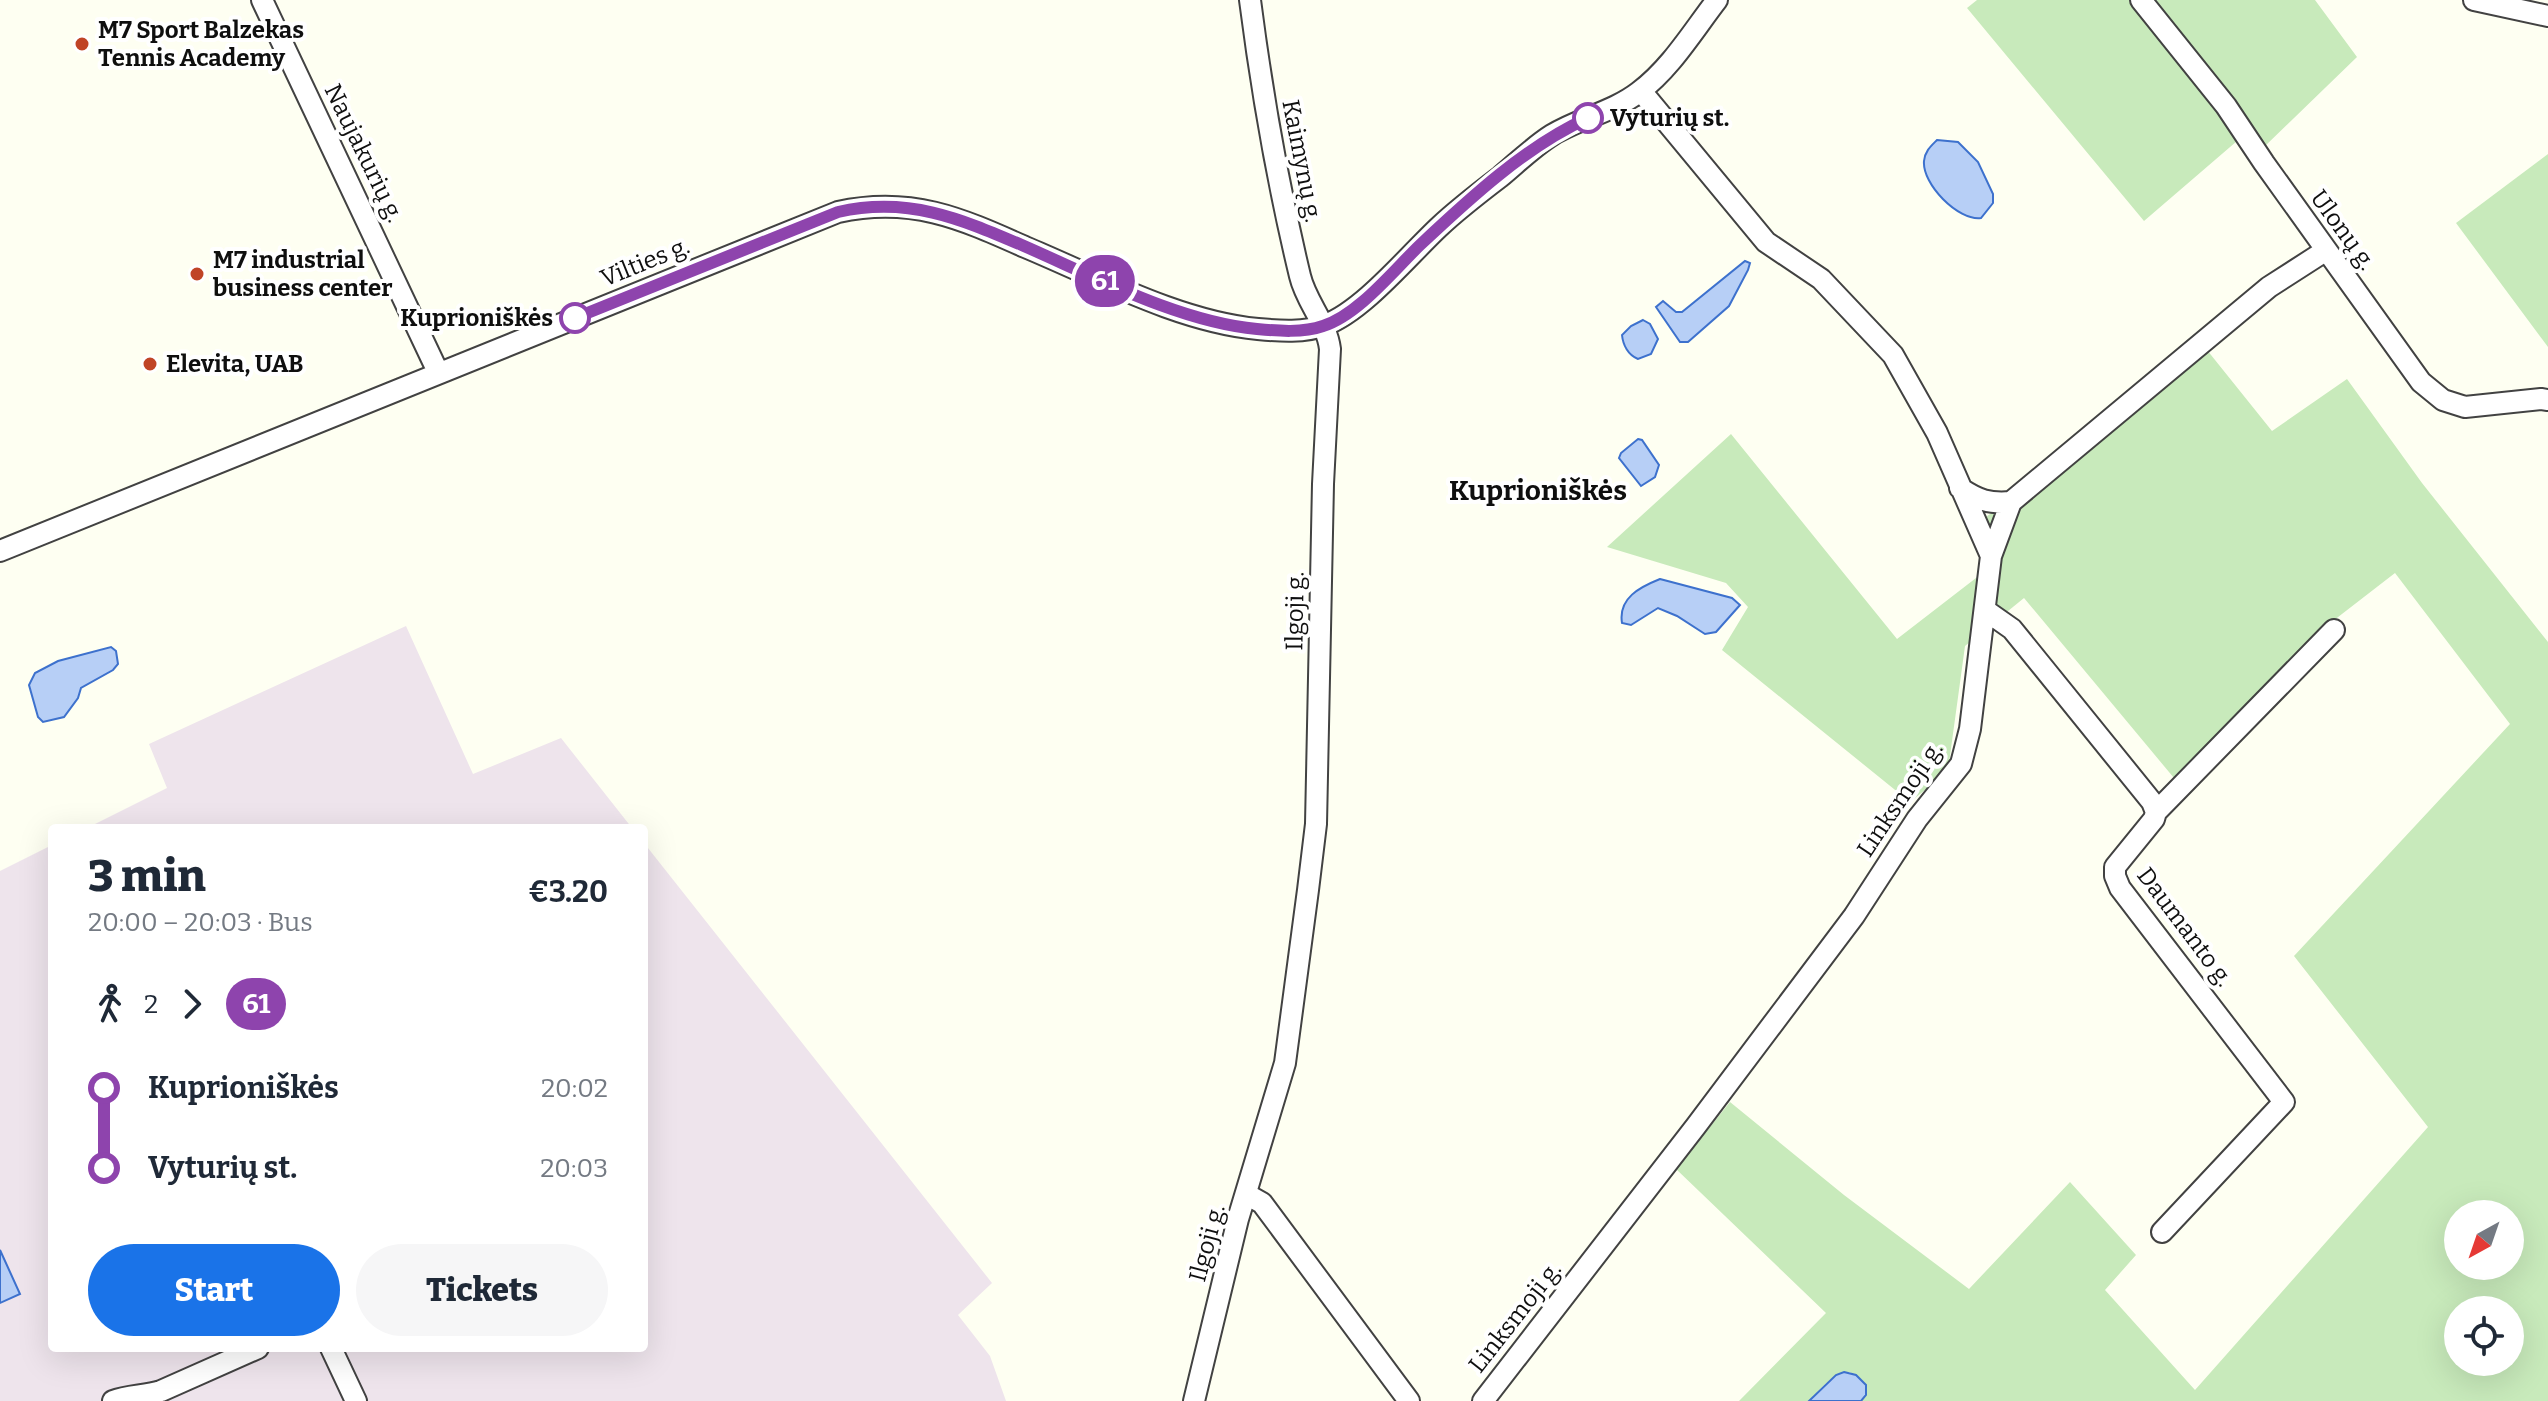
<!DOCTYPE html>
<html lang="en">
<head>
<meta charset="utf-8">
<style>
	:root { --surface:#fff; --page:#f6f6f7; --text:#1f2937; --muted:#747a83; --accent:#1a73e8 }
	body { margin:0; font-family:Bitter,serif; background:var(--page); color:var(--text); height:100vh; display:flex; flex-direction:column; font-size:30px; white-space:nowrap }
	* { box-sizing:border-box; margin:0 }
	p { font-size:26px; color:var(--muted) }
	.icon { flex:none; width:44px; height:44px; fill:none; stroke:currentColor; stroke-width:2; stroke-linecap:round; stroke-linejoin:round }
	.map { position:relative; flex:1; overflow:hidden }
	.sheet { position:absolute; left:48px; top:824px; width:600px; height:528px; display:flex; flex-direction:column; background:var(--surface); border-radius:8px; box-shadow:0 8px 32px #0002 }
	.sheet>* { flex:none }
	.badge { padding:0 16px; border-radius:26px; font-size:28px; line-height:52px }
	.needle { width:52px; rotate:220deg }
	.tools { position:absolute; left:2444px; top:1200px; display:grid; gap:16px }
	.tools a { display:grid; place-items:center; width:80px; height:80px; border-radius:50%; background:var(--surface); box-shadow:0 8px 32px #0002; font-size:40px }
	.map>.badge { position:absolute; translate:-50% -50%; box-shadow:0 0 0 4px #fff }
	.legs { display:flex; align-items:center; gap:12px; height:88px; padding:0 40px; font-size:26px }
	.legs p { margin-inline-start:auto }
	.summary { display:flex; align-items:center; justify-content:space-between; height:136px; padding:0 40px }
	h1 { font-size:44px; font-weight:800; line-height:60px }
	.button { display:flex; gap:16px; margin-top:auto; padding:16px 40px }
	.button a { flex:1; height:92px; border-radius:48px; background:var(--accent); color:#fff; font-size:32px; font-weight:800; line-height:92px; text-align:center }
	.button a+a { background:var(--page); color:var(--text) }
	ul { padding:0 40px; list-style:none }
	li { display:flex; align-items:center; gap:28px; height:80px; font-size:30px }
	li i { display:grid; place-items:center; width:12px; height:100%; margin:0 10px; background:currentColor }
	li i::after { content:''; width:20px; height:20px; margin:-10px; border:6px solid; border-radius:50%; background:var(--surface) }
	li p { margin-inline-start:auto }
	li:first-child i { background:linear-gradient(#0000 50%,currentColor 0) }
	li:last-child i { background:linear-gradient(currentColor 50%,#0000 0) }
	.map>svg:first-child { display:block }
	.industrial { fill:#eee4ec }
	.green { fill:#c8eabb; fill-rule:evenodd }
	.water { fill:#b7cff6; stroke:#3d71cd; stroke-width:2 }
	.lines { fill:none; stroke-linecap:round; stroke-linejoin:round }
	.minor-casing { stroke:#424242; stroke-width:24 }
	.minor { stroke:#fff; stroke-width:20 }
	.line-1-casing { stroke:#fff; stroke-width:18 }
	.line-1 { stroke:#8e44ad; stroke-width:12 }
	.poi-dot { fill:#c04426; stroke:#fff; stroke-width:3 }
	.stop-1-dot { fill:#fff; stroke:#8e44ad; stroke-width:4 }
	.labels { text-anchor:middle; stroke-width:8; stroke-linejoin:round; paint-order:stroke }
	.poi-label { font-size:24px; font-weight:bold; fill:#0f0f0f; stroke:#fff; text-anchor:start }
	.stop-label { font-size:24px; font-weight:bold; fill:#0f0f0f; stroke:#fff; text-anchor:start }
	.street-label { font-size:24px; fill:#0f0f0f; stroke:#fff }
	.quarter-label { font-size:28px; font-weight:bold; fill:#0f0f0f; stroke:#fff }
</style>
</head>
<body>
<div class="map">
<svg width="2548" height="1401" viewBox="0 0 2548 1401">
	<rect width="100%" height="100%" fill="#fefff2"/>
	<path class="industrial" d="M406,626L473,774L561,738L632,828H87L167,788L149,744Z
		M644,843L992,1283L958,1315L990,1356L1006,1401H0V871L52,845V1348H644Z"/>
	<path class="green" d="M1977,0H2315L2357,57L2264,147L2251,129L2144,221L1967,8Z
		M2548,154V347L2456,223Z
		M2207,350L2272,431L2347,379L2422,483L2548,642V1401H1861L1866,1395L1850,1372C1832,1373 1821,1389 1809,1401H1739L1826,1313L1676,1169L1730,1102L1844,1195L1969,1289L2070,1182L2136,1255L2105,1290L2195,1390L2428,1127L2294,956L2510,724L2395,573L2320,631L2174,778L2024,598L1965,646L1949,763L1940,778L1910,802L1722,650L1748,607L1726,583L1607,547L1731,434L1897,639L1998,561L1983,519L2114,426ZM2458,1214H2510V1266H2458ZM2458,1310H2510V1362H2458Z"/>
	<path class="water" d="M1937,140L1958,142L1978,162L1993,194V203L1981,218C1958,221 1922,184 1924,161C1925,151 1931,146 1937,140Z
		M1745,261L1750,263L1748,270L1729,306L1688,342H1680L1656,307L1663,301L1676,312H1682Z
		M1643,320L1650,324L1658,339L1651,354L1638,359C1628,355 1623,345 1622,335L1631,326Z
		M1638,439L1642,440L1659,465L1655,477L1641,486L1619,458L1621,453Z
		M1660,579L1732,598L1740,605L1716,632L1705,634L1677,616L1658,608L1631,625L1622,623C1618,598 1640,587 1660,579Z
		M111,647L116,651L118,664L113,670L81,688L78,698L64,717L43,722L38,717L29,685L35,673L58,661Z
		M0,1250L20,1294L0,1303Z
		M1844,1372L1856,1375L1866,1385V1395L1861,1401H1809L1836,1375Z"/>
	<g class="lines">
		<g class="minor-casing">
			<path id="minor" d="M262,0L438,372
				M2141,0L2226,106L2264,163L2421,382L2443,400L2465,407L2541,399L2548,400
				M2474,0L2548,16
				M1641,91L1766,242L1821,279L1893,355L1937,433L1991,556
				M1960,488C1978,500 1989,504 2011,502
				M0,551L838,212C911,196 960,218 1025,247C1097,277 1180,322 1258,329C1279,331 1305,333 1325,325C1363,311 1408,256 1439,227C1458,209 1479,193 1500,177C1517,163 1533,147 1552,135C1580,118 1613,112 1639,92C1671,68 1693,31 1717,0
				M1985,610L2012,629L2152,802L2156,812L2154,819L2115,867V876L2120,888L2284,1102L2162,1232
				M2156,812L2334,630
				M1246,1194L1262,1203L1409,1401
				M331,1348L356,1401
				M113,1401C128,1395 145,1396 161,1391L258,1348
				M1194,1401L1238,1219L1285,1063L1308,890L1316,824L1323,484L1330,349C1327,323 1306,302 1300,276C1278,185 1262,93 1250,0
				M1483,1401L1696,1126L1854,916L1917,819L1961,764L1970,729L1991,556L2011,502L2269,287L2325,251"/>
		</g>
		<use href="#minor" class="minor"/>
	</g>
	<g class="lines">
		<g class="line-1-casing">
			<path id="line-1" d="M575,318L838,212C909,196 961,219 1024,246C1095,277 1180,322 1257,329C1278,331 1303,333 1323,326C1358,315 1393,271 1420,245C1469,199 1526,146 1588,118"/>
		</g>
		<use href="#line-1" class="line-1"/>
	</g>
	<g class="poi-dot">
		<circle cx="82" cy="44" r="8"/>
		<circle cx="197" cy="274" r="8"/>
		<circle cx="150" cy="364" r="8"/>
	</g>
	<g class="stop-1-dot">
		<circle cx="1588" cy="118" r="14"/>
		<circle cx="575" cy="318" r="14"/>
	</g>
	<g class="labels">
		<g class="poi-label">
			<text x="98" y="38">M7 Sport Balzekas<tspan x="98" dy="28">Tennis Academy</tspan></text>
			<text x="213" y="268">M7 industrial<tspan x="213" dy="28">business center</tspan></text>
			<text x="166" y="372">Elevita, UAB</text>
		</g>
		<g class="stop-label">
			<text x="1610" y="126">Vyturių st.</text>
			<text x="553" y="326" text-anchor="end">Kuprioniškės</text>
		</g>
		<g class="street-label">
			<text transform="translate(364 153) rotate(64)" y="8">Naujakurių g.</text>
			<text transform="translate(1302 161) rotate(79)" y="8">Kaimynų g.</text>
			<text transform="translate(2343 230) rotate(54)" y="8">Ulonų g.</text>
			<text transform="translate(645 262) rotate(-22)" y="8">Vilties g.</text>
			<text transform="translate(1295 611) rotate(-89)" y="8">Ilgoji g.</text>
			<text transform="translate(1900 799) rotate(-56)" y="8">Linksmoji g.</text>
			<text transform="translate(2185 927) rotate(53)" y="8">Daumanto g.</text>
			<text transform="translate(1207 1243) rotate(-75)" y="8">Ilgoji g.</text>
			<text transform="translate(1515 1317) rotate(-52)" y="8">Linksmoji g.</text>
		</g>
		<g class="quarter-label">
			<text x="1538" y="500">Kuprioniškės</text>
		</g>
	</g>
</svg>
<div class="tools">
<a><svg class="needle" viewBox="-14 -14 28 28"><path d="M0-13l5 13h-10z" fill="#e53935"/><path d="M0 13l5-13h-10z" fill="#747a83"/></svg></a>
<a><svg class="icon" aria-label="locate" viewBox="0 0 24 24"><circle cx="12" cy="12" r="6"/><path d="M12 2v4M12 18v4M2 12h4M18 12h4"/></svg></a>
</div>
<b class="badge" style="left:1105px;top:281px;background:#8e44ad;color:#fff">61</b>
<section class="sheet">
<div class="summary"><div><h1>3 min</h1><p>20:00 – 20:03 · Bus</p></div><b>€3.20</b></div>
<div class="legs"><svg class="icon" aria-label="walk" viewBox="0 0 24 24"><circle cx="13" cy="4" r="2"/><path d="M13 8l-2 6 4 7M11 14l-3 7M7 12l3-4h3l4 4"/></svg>2<svg class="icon" aria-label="forward" viewBox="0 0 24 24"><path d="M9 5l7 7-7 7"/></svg><b class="badge" style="background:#8e44ad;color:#fff">61</b></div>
<ul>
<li><i style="color:#8e44ad"></i><b>Kuprioniškės</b><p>20:02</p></li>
<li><i style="color:#8e44ad"></i><b>Vyturių st.</b><p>20:03</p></li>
</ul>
<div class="button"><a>Start</a><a>Tickets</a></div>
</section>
</div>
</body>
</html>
